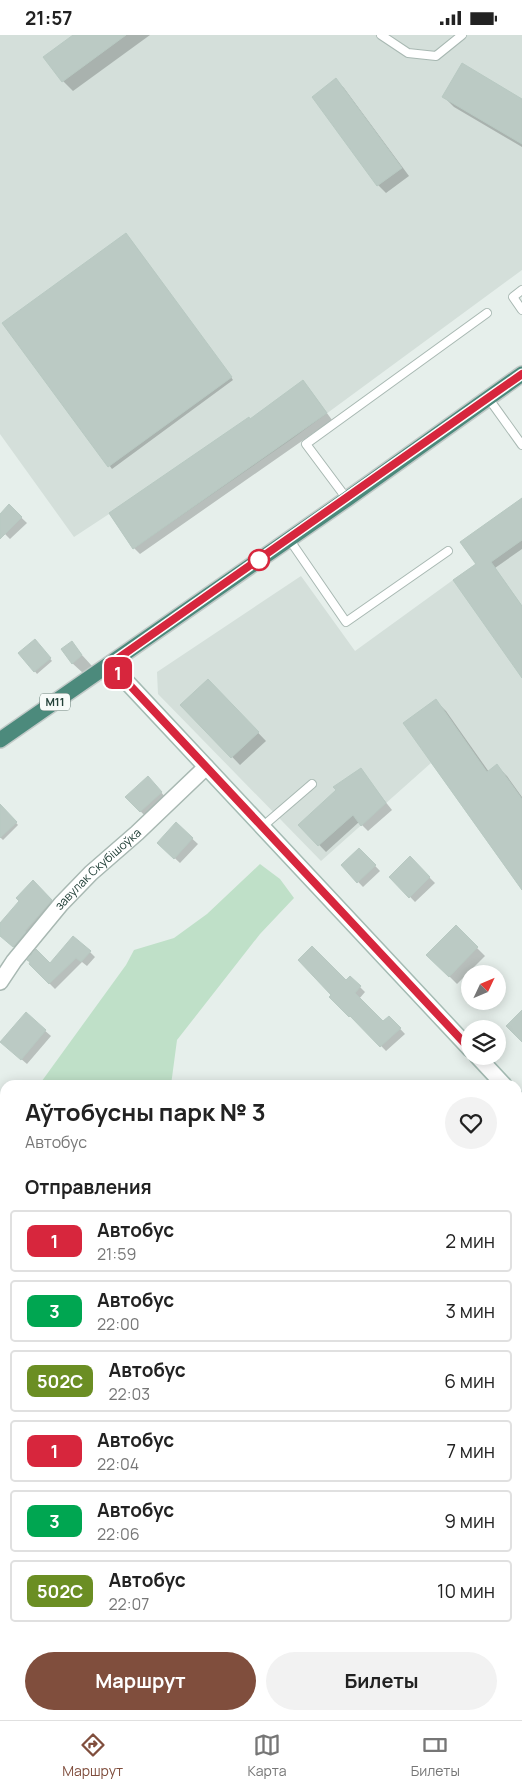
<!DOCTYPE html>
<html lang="ru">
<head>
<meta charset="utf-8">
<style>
	:root { --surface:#fff; --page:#f2f2f2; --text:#222; --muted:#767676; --line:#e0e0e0; --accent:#804e3d }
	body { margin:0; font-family:Manrope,sans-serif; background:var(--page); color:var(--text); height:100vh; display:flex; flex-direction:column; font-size:19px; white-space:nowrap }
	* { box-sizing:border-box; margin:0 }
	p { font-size:16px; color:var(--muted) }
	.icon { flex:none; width:28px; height:28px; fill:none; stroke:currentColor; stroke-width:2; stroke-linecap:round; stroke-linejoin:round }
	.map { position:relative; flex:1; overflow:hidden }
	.drawer { position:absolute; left:0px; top:1045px; width:522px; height:640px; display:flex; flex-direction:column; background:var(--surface); border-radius:15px 15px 0 0; box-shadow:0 2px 12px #0003 }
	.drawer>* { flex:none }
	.badge { padding:0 10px; border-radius:8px; font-size:18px; line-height:32px }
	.needle { width:32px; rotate:46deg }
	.fabs { position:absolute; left:461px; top:930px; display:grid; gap:10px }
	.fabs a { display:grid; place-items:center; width:45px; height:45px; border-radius:50%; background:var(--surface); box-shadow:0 2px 12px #0003; font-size:25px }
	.map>.badge { position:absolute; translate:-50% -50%; box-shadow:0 0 0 2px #fff }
	h2 { padding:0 25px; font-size:19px; line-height:45px }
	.round { display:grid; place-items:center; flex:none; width:52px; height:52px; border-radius:26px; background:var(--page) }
	.overview { display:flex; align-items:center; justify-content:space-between; height:85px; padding:0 25px }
	h1 { font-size:24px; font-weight:700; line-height:38px }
	.cta { display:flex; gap:10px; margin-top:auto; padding:10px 25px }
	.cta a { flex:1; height:58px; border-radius:30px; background:var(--accent); color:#fff; font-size:20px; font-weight:700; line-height:58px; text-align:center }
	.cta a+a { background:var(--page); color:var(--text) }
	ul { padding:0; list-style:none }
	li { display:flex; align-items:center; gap:15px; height:62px; margin:0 10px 8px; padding:0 15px; border:2px solid var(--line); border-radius:5px }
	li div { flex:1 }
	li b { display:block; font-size:19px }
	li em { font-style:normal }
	li .badge { min-width:55px; font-weight:700; text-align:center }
	.status { display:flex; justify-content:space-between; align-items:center; height:35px; padding:0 25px; background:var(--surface); direction:ltr }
	.status svg { height:14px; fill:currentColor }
	.menu { display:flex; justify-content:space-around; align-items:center; height:70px; border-top:1px solid var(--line); background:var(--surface); font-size:14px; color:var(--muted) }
	.menu a { display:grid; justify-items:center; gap:2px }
	.menu .selected { color:var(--accent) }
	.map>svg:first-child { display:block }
	.built { fill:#d4dfda }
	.green { fill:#bfe0c8 }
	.shadow { fill:#0003 }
	.building { fill:#bbcac4; stroke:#b8c9c2 }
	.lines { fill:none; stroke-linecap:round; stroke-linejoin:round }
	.service-casing { stroke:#a8b8b2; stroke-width:10 }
	.minor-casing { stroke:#a8b8b2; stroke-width:18 }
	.secondary-casing { stroke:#a4bbb3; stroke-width:18 }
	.trunk-casing { stroke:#c2cac8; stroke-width:18 }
	.service { stroke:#fff; stroke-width:8 }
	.minor { stroke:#fff; stroke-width:15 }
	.secondary { stroke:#fff; stroke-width:15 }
	.trunk { stroke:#4c8a7c; stroke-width:15 }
	.line-casing { stroke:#fff; stroke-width:11 }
	.line { stroke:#d7263d; stroke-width:8 }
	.stop-dot { fill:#fff; stroke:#d7263d; stroke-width:2.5 }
	.labels { text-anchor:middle; stroke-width:4.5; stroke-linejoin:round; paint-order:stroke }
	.shield { fill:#f7fbf9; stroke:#637a73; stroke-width:1 }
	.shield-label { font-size:11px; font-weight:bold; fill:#24423a }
	.street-label { font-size:12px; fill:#24423a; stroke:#f7fbf9 }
</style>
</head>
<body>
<div class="status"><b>21:57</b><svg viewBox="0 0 49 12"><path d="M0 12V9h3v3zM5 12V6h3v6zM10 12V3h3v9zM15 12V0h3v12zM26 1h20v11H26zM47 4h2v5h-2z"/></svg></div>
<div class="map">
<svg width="522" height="1685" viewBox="0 0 522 1685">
	<rect width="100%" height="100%" fill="#e6efeb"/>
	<path class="built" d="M0,0H522V235L292,404L133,514L109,479L74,502L0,399Z
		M522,463V855L431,728L321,826L158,659L157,637L301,541L355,616L475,529L460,507Z"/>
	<path class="green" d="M260,829L280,844L294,863L260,899L177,1005L171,1050H39L126,930L134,915L174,903L207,879Z
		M5,1097V1680H518V1366L522,1370V1685H0V1105Z"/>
	<path class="shadow" d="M75,0H150L73,56L63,46Z
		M336,45L344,53L409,141L386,158L378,150Z
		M444,62L522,65V112L454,72Z
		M128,201L233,345L112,434L4,288Z
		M308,352L332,385L140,519L134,513L110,479L250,385Z
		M522,464V514L495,533L522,571V641L477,529Z
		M9,471L27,488L10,504L0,494V480Z
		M37,608L52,626L37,639L20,618Z
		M71,608L92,631L83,638L72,628Z
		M208,646L266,706L240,730L182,670Z
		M436,666L446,676L489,737L497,731L507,741L522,762V853Z
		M360,735L392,775L368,796L359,787L326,817L300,790Z
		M153,748L166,763L146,782L127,762Z
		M0,770L18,790L3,805L0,802Z
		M176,789L198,809L180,828L164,813Z
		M359,814L380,836L363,852L342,830Z
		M410,823L435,848L415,867L391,842Z
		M33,847L57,871L19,917L0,900V890L20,866Z
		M456,892L485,921L457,949L428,920Z
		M90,917L95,922L87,931L82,927L55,954L30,929L50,930Z
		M350,942L365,957L359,964L383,988L389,982L405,999L386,1016L356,985L355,986L330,962Z
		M26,979L51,1001L27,1029L7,1012Z
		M518,1138L522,1142L518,1147Z"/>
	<path class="building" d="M73,0H126L62,47L43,22Z
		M462,28L522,64V109L442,62Z
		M336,43L402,133L377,151L312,62Z
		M126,198L232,342L108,432L2,288Z
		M303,345L327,378L133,514L109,478L249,382L250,384Z
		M522,463V505L491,527L522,571V643L453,545L476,529L460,507Z
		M9,469L22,482L0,504V479Z
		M35,604L51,623L34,637L18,618Z
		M72,606L82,620L72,629L61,614Z
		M208,644L259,697L231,723L180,670Z
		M436,664L487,737L497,729L522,764V855L403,688Z
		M361,733L386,768L361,791L353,780L318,811L298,790L336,755L333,752Z
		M148,741L162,757L140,777L125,762Z
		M0,769L17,787L0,803Z
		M176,787L193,803L174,824L157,808Z
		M359,813L376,830L357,848L341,830Z
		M410,821L430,842L409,863L389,842Z
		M33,845L52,865L25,896L26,897L13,912L0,901V888L19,866L16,863Z
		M456,890L478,912L449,942L426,920Z
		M73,901L91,916L81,927L76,923L49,949L29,929L30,927L27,925L36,914L50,928Z
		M312,911L346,945L350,941L361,951L355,958L383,986L389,981L401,993L380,1012L350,981L349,982L329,962L331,960L298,925Z
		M522,975V1007L506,991Z
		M26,977L46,995L21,1025L0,1007Z"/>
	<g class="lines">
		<g class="service-casing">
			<path id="service" d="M381,0L408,18L436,21L462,0
				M522,255L513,262L522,275
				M489,364L522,410
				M347,464L306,409L487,278
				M289,504L346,587L448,516
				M262,792L312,749"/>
		</g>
		<g class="minor-casing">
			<g id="minor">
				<path id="s1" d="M0,947L14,926L61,869L91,838L137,798L206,732"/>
			</g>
		</g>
		<g class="secondary-casing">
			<path id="secondary" d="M110,629L470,1014
				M477,1021L504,1050
				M518,1064L522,1069"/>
		</g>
		<g class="trunk-casing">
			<path id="trunk" d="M0,705L347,464L522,339"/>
		</g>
		<use href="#service" class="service"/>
		<use href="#minor" class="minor"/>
		<use href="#secondary" class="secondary"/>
		<use href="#trunk" class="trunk"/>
	</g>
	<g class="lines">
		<g class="line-casing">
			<path id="line" d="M470,1014L110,629L522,339"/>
		</g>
		<use href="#line" class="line"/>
	</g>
	<circle class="stop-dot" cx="259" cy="525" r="10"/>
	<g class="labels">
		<rect class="shield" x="40" y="658.5" width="30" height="17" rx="4"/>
		<g class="shield-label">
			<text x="55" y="671">М11</text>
		</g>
		<g class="street-label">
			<text dy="4" stroke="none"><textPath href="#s1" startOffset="150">завулак Скубішоўка</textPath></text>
		</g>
	</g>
</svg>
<div class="fabs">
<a><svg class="needle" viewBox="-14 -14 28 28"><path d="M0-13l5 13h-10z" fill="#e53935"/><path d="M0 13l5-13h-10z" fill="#767676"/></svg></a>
<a><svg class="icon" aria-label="layers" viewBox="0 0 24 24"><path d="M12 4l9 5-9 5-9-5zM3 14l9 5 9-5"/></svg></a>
</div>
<b class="badge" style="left:118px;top:638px;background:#d7263d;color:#fff">1</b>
<section class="drawer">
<div class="overview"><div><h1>Аўтобусны парк № 3</h1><p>Автобус</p></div><a class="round"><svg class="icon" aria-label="heart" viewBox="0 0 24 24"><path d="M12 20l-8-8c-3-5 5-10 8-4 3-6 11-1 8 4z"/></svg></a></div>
<h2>Отправления</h2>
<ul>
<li><span class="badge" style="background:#d7263d;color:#fff">1</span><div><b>Автобус</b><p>21:59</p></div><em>2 мин</em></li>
<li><span class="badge" style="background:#00a651;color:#fff">3</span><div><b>Автобус</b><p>22:00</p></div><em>3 мин</em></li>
<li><span class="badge" style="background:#6b8e23;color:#fff">502С</span><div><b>Автобус</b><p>22:03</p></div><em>6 мин</em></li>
<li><span class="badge" style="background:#d7263d;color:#fff">1</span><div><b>Автобус</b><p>22:04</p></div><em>7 мин</em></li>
<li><span class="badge" style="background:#00a651;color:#fff">3</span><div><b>Автобус</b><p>22:06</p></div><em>9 мин</em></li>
<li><span class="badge" style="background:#6b8e23;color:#fff">502С</span><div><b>Автобус</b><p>22:07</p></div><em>10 мин</em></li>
</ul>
<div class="cta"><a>Маршрут</a><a>Билеты</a></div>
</section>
</div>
<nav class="menu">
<a class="selected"><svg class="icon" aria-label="directions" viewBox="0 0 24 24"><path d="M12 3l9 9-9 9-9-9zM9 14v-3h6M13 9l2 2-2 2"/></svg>Маршрут</a>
<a><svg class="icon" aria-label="map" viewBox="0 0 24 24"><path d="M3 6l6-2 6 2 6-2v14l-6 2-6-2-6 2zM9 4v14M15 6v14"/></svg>Карта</a>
<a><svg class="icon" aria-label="tickets" viewBox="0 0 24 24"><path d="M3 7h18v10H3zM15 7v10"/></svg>Билеты</a>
</nav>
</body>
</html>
